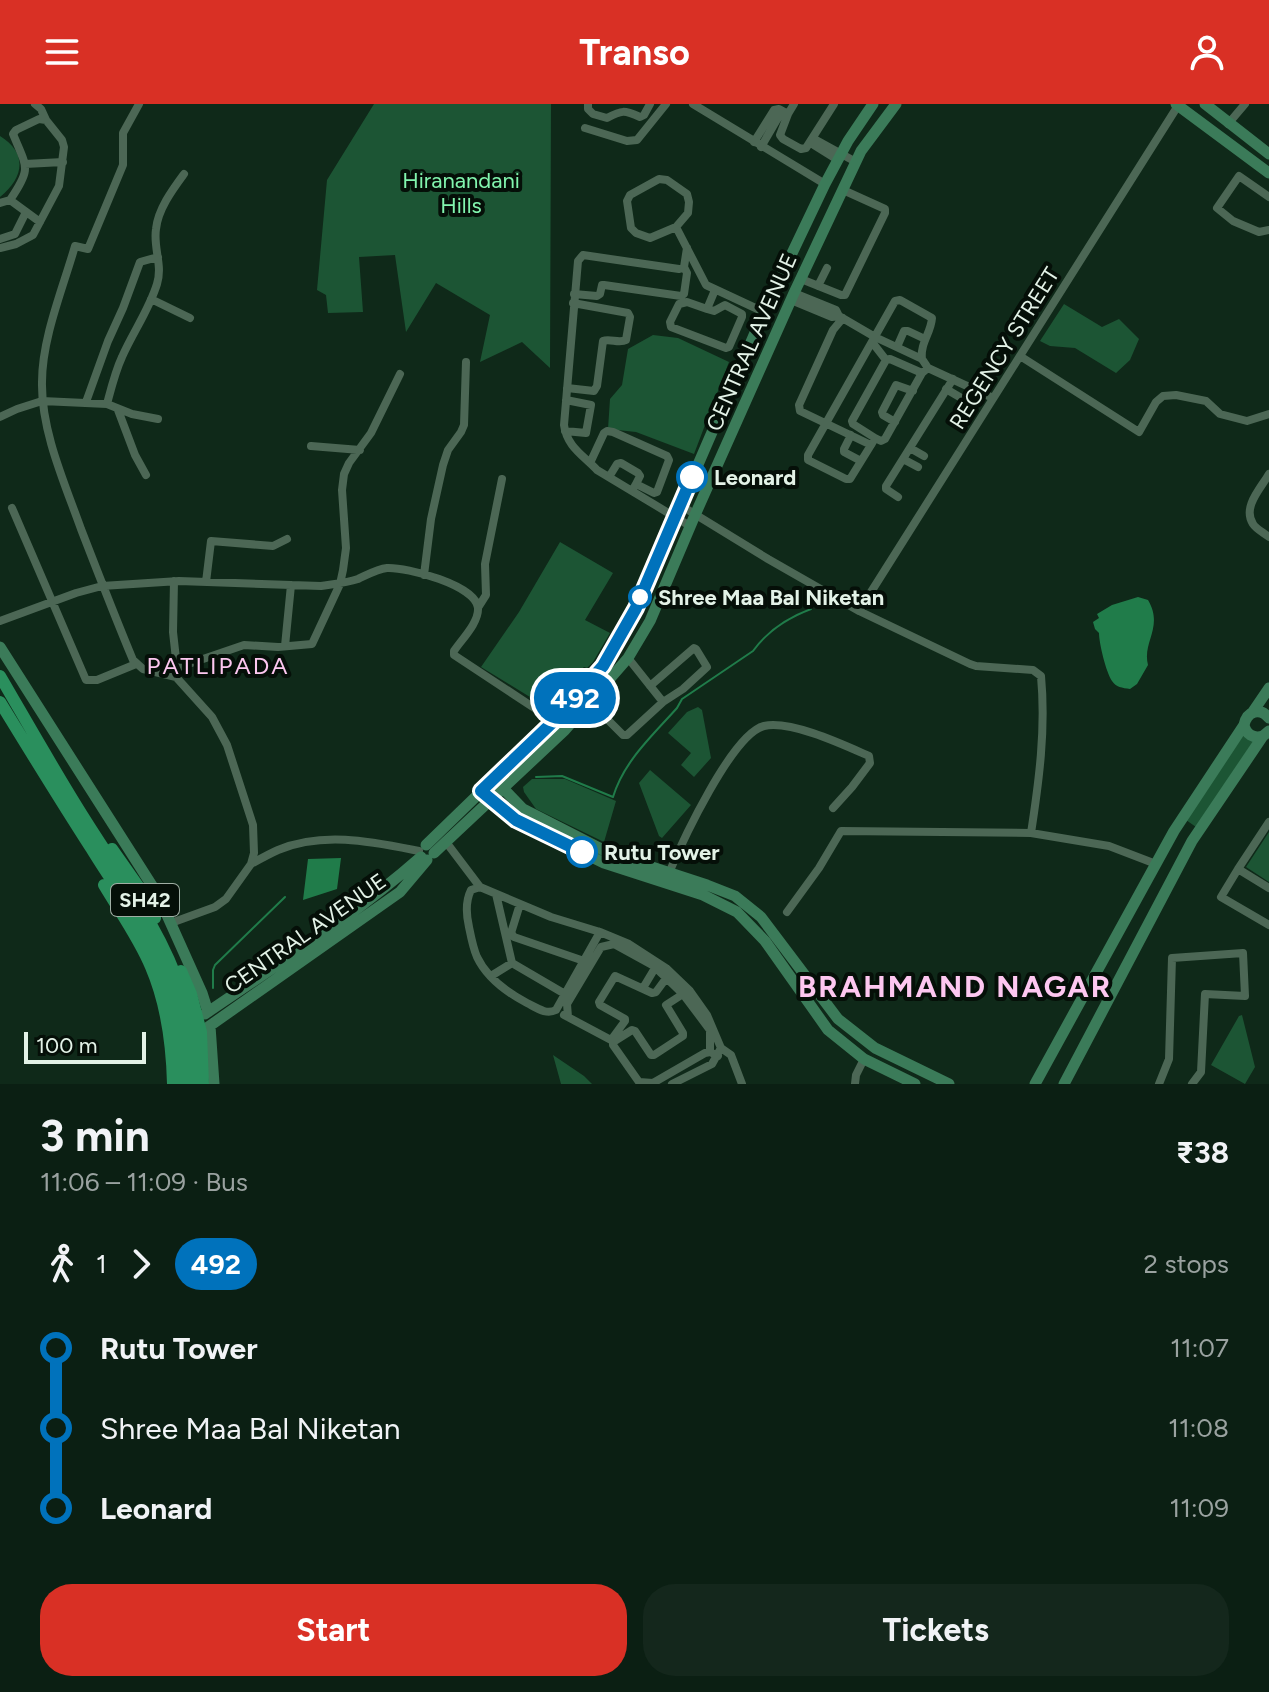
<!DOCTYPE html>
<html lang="en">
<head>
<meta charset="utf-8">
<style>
	:root { --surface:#0b1f13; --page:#14271c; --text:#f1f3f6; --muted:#9aa2a0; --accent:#d93025 }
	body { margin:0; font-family:Figtree,sans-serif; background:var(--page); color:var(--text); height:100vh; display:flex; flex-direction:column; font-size:30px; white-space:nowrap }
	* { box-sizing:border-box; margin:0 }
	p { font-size:26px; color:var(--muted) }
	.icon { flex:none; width:44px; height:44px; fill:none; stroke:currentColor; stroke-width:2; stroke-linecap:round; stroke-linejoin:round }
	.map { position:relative; height:980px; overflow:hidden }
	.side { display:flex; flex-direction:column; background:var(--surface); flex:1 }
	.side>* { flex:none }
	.badge { padding:0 16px; border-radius:26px; font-size:28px; line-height:52px }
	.scale { position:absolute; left:24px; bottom:20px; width:122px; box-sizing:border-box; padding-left:8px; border:4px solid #e3f2e7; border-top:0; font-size:22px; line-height:28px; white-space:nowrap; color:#e3f2e7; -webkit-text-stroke:6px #050f08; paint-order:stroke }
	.map>.badge { position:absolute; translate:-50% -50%; box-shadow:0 0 0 4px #fff }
	.legs { display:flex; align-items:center; gap:12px; height:88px; padding:0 40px; font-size:26px }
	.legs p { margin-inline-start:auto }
	.overview { display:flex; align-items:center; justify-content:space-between; height:136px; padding:0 40px }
	h1 { font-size:44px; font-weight:700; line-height:60px }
	.primary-button { display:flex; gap:16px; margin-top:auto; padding:16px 40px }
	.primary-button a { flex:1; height:92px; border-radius:32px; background:var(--accent); color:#fff; font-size:32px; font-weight:700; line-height:92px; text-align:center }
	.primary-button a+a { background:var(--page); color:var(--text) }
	ul { padding:0 40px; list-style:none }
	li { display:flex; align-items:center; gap:28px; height:80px; font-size:30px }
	li i { display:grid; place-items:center; width:12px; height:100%; margin:0 10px; background:currentColor }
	li i::after { content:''; width:20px; height:20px; margin:-10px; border:6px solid; border-radius:50%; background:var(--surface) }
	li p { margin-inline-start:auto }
	li:first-child i { background:linear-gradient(#0000 50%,currentColor 0) }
	li:last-child i { background:linear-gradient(currentColor 50%,#0000 0) }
	header { display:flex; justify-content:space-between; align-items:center; height:104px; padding:0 40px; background:var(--accent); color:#fff; font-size:36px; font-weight:700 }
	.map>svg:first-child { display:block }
	.green { fill:#1c5534 }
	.water { fill:#207c4a }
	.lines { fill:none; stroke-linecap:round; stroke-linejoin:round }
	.stream { stroke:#207c4a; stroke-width:2 }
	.street { stroke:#4c6755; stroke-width:8 }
	.secondary { stroke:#3b7b59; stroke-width:11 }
	.primary { stroke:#2a8f5d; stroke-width:12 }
	.line-1-casing { stroke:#fff; stroke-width:18 }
	.line-1 { stroke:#0072bc; stroke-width:12 }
	.stop-1-dot { fill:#fff; stroke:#0072bc; stroke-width:4 }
	.labels { text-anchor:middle; stroke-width:8; stroke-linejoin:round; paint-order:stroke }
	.shield { fill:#050f08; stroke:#a0aea4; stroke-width:2 }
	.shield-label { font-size:20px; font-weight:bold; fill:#e3f2e7 }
	.park-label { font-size:22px; fill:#82f5ae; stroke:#050f08 }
	.street-label { font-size:22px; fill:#e3f2e7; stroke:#050f08 }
	.stop-label { font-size:22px; font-weight:bold; fill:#e3f2e7; stroke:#050f08; text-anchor:start }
	.neighbourhood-label { font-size:24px; letter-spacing:2px; fill:#fdc7f0; stroke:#050f08 }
	.district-label { font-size:30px; font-weight:bold; letter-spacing:2px; fill:#fdc7f0; stroke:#050f08 }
</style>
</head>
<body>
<header><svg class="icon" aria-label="menu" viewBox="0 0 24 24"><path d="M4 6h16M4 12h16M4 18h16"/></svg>Transo<svg class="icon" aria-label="person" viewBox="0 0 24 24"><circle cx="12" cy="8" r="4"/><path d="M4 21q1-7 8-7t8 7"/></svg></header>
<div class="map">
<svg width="1269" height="980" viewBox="0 0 1269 980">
	<rect width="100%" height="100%" fill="#0f2919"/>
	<path class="green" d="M374,0H551L550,264L522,238L480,258L490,211L436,179L406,228L395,151L359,153L363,208L328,209L326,191L317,186L327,76Z
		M0,32C28,49 24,74 0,93Z
		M1064,200L1102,223L1119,215L1139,235L1130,256L1116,269L1075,244L1050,242L1040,237Z
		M653,231L678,234L729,258L694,350L636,328L608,325L610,295L622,281L628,245Z
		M560,438L613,469L585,516L610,529L593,558L587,564L584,563L543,601L481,563L519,508Z
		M698,603L702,606L711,654L694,673L681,661L691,649L668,629L687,608Z
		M1245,628L1255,635L1196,723L1186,716Z
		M650,666L691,701L662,734L659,732L639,679Z
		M532,675H565L616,697L604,738L536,705L524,688L523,683Z
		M1269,728V778L1246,763Z
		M1242,911L1255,963L1245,980L1211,961L1239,912Z
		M553,951L584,972L592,980H561Z"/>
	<path class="water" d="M1138,493L1148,496C1164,523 1142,538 1148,561L1137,580L1130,585C1122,584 1116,583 1112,577C1106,568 1099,539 1099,529L1095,525L1093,518L1099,514L1097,510L1112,501Z
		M341,754L337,785L303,796L308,755Z"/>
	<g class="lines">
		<path class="stream" d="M536,673L562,672L613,693C624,657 652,632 677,604L682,595L753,547C768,526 787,514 811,505
			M213,884V866L215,861L285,793"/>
		<path class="street" d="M35,0L41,5L46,16
			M139,0L123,29V61L88,145L75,142C63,184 42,234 42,278C41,327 65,380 81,425C98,469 115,513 133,556L143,565L176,573L212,613L227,641L253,721L254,749L251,760L226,795L215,803L171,819
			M588,0V5L593,10L607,14C622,6 624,6 640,13L644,11L650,0
			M693,0L825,80
			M794,0L788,10L780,31L783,35L801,45L806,44L834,0
			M1228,20L1245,0
			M585,24L627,37L637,36L666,0
			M816,36L856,58
			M754,38L774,6L779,5L788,10
			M814,41L838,56
			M761,43L782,7
			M25,60L63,58
			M1269,93L1239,72L1217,104L1233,117L1259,128L1269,126
			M10,96L40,118
			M0,99L10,96C32,64 27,64 13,30L16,26L39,15L46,16L62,36L64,43L59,82L33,131L16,140L0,144
			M676,123L650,134L636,129L631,124L627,97L630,91L659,75L667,76L687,90L689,98L688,109L676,123L706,181L764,208
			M0,135L15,130L26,108
			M687,144L684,163L679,165L583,151L578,157L564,321C567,343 583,351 597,366L690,422
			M801,175L841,191H845L885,109V105L843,86
			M818,182L827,164
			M794,189L836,206L839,212L875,233L922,255L928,264L993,294
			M574,190L597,192L600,190L602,181H604L681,192L684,190L687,169L684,163
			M151,195L190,214
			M791,196L832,213L839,212
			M707,205L714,207L725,201L742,210V213L729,243L726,244L671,223L670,218L679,200L687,198L707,205L715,186
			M843,214L833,226L799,301L800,307L871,341L875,334L881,337L885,335L922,269L928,264
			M872,238L886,256
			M897,243L904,227H908L925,235
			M1020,252L1139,328L1156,298L1163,292L1176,291L1206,297L1220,310L1247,317L1269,310
			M567,284L594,287L597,282L603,237C610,234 619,240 626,236L630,213L628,209L573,199
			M946,285L963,295
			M86,298L108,237L123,204L140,158L158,153
			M107,300C111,285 115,268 122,253C133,228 149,206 157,180C163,161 153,144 156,125C158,105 173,85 184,70
			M118,306L135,351L146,371
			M0,313L17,305L42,297L107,300L132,310L158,315
			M895,318L883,311L882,308L896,281L913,287
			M565,327L586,329L591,301L566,296
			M851,331L844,345V348L861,357
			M875,334L853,320L852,317L886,256L890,255L922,269
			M871,341L850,375H846L808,356V351L895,197L900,196L932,214C931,229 920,239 922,255
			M311,342L360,346
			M910,344L924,352
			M903,355L918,363
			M590,359L604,329L607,327L613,328L667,352L669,356L657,388L654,389L636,380L632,387
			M1269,370C1261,384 1242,403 1253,420C1256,425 1264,429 1269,433
			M609,373L617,360L621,359L638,369L640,372L636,380
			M898,393L886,385V382L953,275
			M680,401L768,455L859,507L970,560L976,562L1033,566L1041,572C1046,625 1039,677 1031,729
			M12,404L86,576H97L136,560
			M424,471L431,415L443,361L448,346L461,328L464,321L466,258
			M174,477L173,528L177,564
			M206,478L211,437L273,442L287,435
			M479,502L486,491L485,460L502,375
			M859,507L1179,0
			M0,517L76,489L102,482L179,477L321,482C334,480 346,479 358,475C367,471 377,465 387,464C407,463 476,481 478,504C479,519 461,536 454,547V551L554,617
			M285,542L291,481
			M628,554L663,598L683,585L707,563L696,545L694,544L650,582
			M165,568L244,541L278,543L312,540L340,480L343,466L346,444L342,386L344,370L349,359L371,329L400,270
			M590,598L623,631H627L663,598
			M1269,718L1238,765L1269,784
			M446,738L480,783L551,813L600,828L629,840L666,864L690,887L707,911L721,944L712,960L672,980
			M251,760C260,755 269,750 278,746C324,727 373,738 419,747
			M1238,765L1221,793L1269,821
			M669,769C682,738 732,630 764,622C791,616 844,641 869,652L870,659L852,683L833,704
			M480,783L471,786C465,798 466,810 469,823C471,833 473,844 477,853C487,874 508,889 527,899C537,904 546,911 556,906L600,828
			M496,790L512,859L565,890
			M520,800L511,829L514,833L584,857
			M787,808L819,764L841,727L1031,729L1109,742L1156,760
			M491,872L512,859
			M643,884L655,864
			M683,890L710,926V948
			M564,911L611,936L625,917V915L600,901L599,898L615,872L652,889L656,888L670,869
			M568,913L567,900L601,843L614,840L654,862L683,890L666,901L683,929V932L654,951H651L635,927L632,926L613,938V941L639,978L653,979L705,949L710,948L718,952
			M721,944L731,951L742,980
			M855,980L856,971L864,955
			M1159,980L1169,955L1172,854L1243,849L1245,892L1205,890L1201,968L1192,980"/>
		<path class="secondary" d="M1176,0L1269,69
			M1205,0L1269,50
			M0,543L158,791L202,889L208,908
			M1252,609L1269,584
			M1269,614C1260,603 1247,607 1244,621C1246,630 1253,635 1263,632L1269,627
			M499,680L523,705L609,749L707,781L735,792L761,813L838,915L875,944L949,980
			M487,693L516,716L604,759L703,791L737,808L765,837L828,926L864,955L915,980
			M426,741L554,617L603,562L636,504L764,208L825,80L848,37L873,0
			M434,749L565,626L628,554L650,517L695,411L794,189L861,47L896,0
			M205,910C278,860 354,812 421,753
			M210,922L214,980
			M195,931L201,928L400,788L427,756
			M1035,980L1174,727L1244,621
			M1064,980L1192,737L1263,632"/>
		<path class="primary" d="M0,572C28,620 55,668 84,714C119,770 162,826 182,890C191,919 193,950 193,980
			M0,598C30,647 60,696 91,744C111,777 135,809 153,843C175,886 183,933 183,980
			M112,745L138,782L155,814
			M104,781C120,808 139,834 151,863C167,900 172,940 173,980
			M181,867L191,890L201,928L203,980"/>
	</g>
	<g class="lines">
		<g class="line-1-casing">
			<path id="line-1" d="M582,748L516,716L481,687L554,617L603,562L636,504L692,373"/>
		</g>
		<use href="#line-1" class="line-1"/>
	</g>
	<g class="stop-1-dot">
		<circle cx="692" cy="373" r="14"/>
		<circle cx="640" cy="493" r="10"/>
		<circle cx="582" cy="748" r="14"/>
	</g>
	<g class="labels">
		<rect class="shield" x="111" y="780" width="68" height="32" rx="6"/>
		<g class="shield-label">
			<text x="145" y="803">SH42</text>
		</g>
		<g class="park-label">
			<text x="461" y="84">Hiranandani<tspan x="461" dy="25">Hills</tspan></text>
		</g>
		<g class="street-label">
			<text transform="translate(751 238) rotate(-66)" y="8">CENTRAL AVENUE</text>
			<text transform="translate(1004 244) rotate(-58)" y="8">REGENCY STREET</text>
			<text transform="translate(305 829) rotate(-35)" y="8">CENTRAL AVENUE</text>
		</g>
		<g class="stop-label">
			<text x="714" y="381">Leonard</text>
			<text x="658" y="501">Shree Maa Bal Niketan</text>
			<text x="604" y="756">Rutu Tower</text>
		</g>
		<g class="neighbourhood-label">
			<text x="218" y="570">PATLIPADA</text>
		</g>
		<g class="district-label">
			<text x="955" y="893">BRAHMAND NAGAR</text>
		</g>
	</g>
</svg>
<div class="scale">100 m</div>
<b class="badge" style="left:575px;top:594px;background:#0072bc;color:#fff">492</b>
</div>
<section class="side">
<div class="overview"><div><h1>3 min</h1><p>11:06 – 11:09 · Bus</p></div><b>₹38</b></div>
<div class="legs"><svg class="icon" aria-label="walk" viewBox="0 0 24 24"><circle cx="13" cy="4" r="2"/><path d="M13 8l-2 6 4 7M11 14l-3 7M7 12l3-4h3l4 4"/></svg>1<svg class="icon" aria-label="forward" viewBox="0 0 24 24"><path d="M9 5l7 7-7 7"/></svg><b class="badge" style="background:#0072bc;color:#fff">492</b><p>2 stops</p></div>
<ul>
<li><i style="color:#0072bc"></i><b>Rutu Tower</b><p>11:07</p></li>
<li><i style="color:#0072bc"></i><span>Shree Maa Bal Niketan</span><p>11:08</p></li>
<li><i style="color:#0072bc"></i><b>Leonard</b><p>11:09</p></li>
</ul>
<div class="primary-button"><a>Start</a><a>Tickets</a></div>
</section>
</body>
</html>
